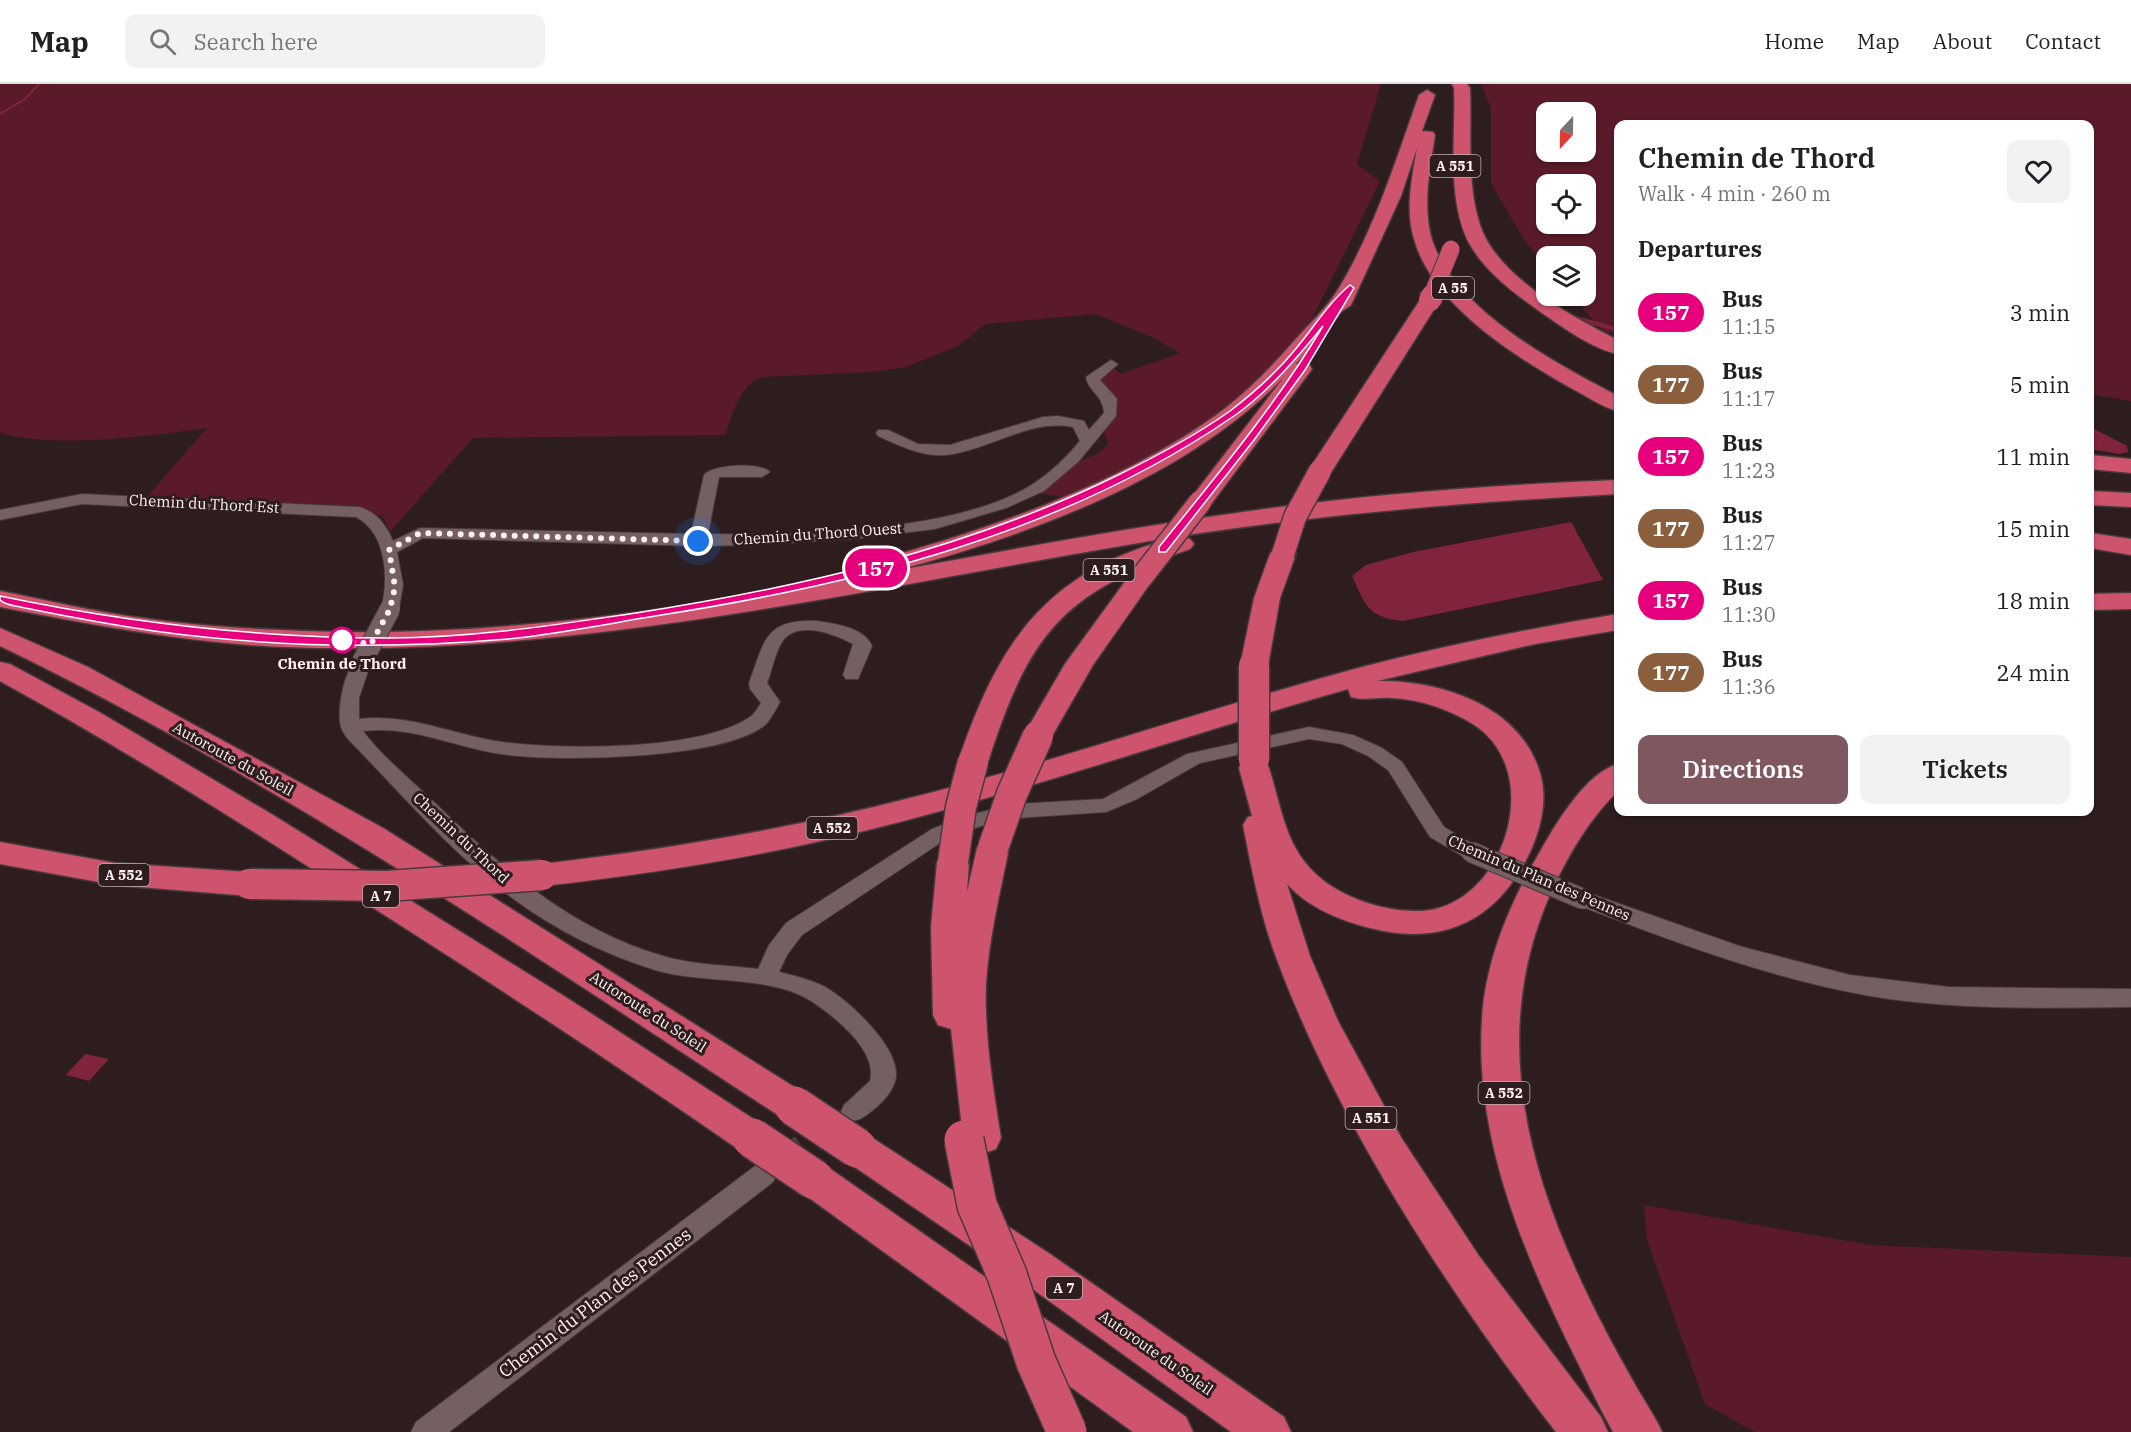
<!DOCTYPE html>
<html lang="en">
<head>
<meta charset="utf-8">
<style>
	:root { --surface:#fff; --page:#f2f2f2; --text:#202124; --muted:#757577; --line:#e0e0e0; --accent:#7f575f }
	body { margin:0; font-family:"IBM Plex Serif",serif; background:var(--page); color:var(--text); height:100vh; display:flex; flex-direction:column; font-size:22px; white-space:nowrap }
	* { box-sizing:border-box; margin:0 }
	p { font-size:20px; color:var(--muted) }
	.icon { flex:none; width:33px; height:33px; fill:none; stroke:currentColor; stroke-width:2; stroke-linecap:round; stroke-linejoin:round }
	.map { position:relative; flex:1; overflow:hidden }
	.panel { position:absolute; left:1614px; top:36px; width:480px; height:696px; display:flex; flex-direction:column; background:var(--surface); border-radius:12px; box-shadow:0 2px 4px #0004 }
	.panel>* { flex:none }
	.badge { padding:0 12px; border-radius:20px; font-size:21px; line-height:39px }
	.needle { width:39px; rotate:202deg }
	.fabs { position:absolute; left:1536px; top:18px; display:grid; gap:12px }
	.fabs a { display:grid; place-items:center; width:60px; height:60px; border-radius:12px; background:var(--surface); box-shadow:0 2px 4px #0004; font-size:30px }
	.you { position:absolute; width:30px; height:30px; margin:-15px; border:4px solid #fff; border-radius:50%; background:#1a73e8; box-shadow:0 0 0 9px #1a73e833 }
	.map>.badge { position:absolute; translate:-50% -50%; box-shadow:0 0 0 3px #fff }
	h2 { padding:0 24px; font-size:22px; line-height:54px }
	.round { display:grid; place-items:center; flex:none; width:63px; height:63px; border-radius:12px; background:var(--page) }
	.overview { display:flex; align-items:center; justify-content:space-between; height:102px; padding:0 24px }
	h1 { font-size:28px; font-weight:600; line-height:45px }
	.action { display:flex; gap:12px; margin-top:auto; padding:12px 24px }
	.action a { flex:1; height:69px; border-radius:12px; background:var(--accent); color:#fff; font-size:24px; font-weight:600; line-height:69px; text-align:center }
	.action a+a { background:var(--page); color:var(--text) }
	ul { padding:0; list-style:none }
	li { display:flex; align-items:center; gap:18px; height:72px; padding:0 24px }
	li div { flex:1 }
	li b { display:block; font-size:22px }
	li em { font-style:normal }
	li .badge { min-width:66px; font-weight:700; text-align:center }
	header { display:flex; align-items:center; gap:36px; box-sizing:border-box; height:84px; padding:0 30px; background:var(--surface); border-bottom:2px solid var(--line) }
	header strong { font-size:28px }
	nav { display:flex; gap:33px; margin-inline-start:auto; font-size:21px }
	.search { width:420px; height:54px; background:var(--page); display:flex; align-items:center; gap:15px; box-sizing:border-box; padding:0 21px; border-radius:12px; color:var(--muted); font-size:22px }
	.map>svg:first-child { display:block }
	.green { fill:#5a1a29; fill-rule:evenodd }
	.water { fill:#80243b }
	.lines { fill:none; stroke-linecap:round; stroke-linejoin:round }
	.stream-far1 { stroke:#80243b; stroke-width:2 }
	.stream { stroke:#80243b; stroke-width:4 }
	.minor-tunnel { stroke:#4d3d3e; stroke-width:26; stroke-dasharray:26 13; stroke-linecap:butt }
	.minor-casing { stroke:#483a3c; stroke-width:2 }
	.highway-casing { stroke:#483a3c; stroke-width:3 }
	.minor { fill:#745f62; fill-rule:evenodd }
	.highway { fill:#ce536d; fill-rule:evenodd }
	.minor-bridge-casing { stroke:#483a3c; stroke-width:22; stroke-linecap:butt }
	.highway-bridge-far3-casing { stroke:#483a3c; stroke-width:19; stroke-linecap:butt }
	.highway-bridge-far2-casing { stroke:#483a3c; stroke-width:25; stroke-linecap:butt }
	.highway-bridge-far1-casing { stroke:#483a3c; stroke-width:33; stroke-linecap:butt }
	.highway-bridge-casing { stroke:#483a3c; stroke-width:42; stroke-linecap:butt }
	.minor-bridge { stroke:#745f62; stroke-width:20 }
	.highway-bridge-far3 { stroke:#ce536d; stroke-width:17 }
	.highway-bridge-far2 { stroke:#ce536d; stroke-width:22 }
	.highway-bridge-far1 { stroke:#ce536d; stroke-width:30 }
	.highway-bridge { stroke:#ce536d; stroke-width:39 }
	.line { fill:#e6007e; stroke:#fff; stroke-width:1.5 }
	.walk { stroke:#fcf0f1; stroke-width:6; stroke-dasharray:0 10.8 }
	.stop-dot { fill:#fff; stroke:#e6007e; stroke-width:3 }
	.labels { text-anchor:middle; stroke-width:6; stroke-linejoin:round; paint-order:stroke }
	.shield { fill:#2e1d1f; stroke:#beb1b2; stroke-width:1.5 }
	.shield-label { font-size:14px; font-weight:bold; fill:#fcf0f1 }
	.street-label { font-size:15px; fill:#fcf0f1; stroke:#2e1d1f }
	.stop-label { font-size:15px; font-weight:bold; fill:#fcf0f1; stroke:#2e1d1f }
	.near-street-label { font-size:18px; fill:#fcf0f1; stroke:#2e1d1f }
</style>
</head>
<body>
<header>
<strong>Map</strong>
<div class="search"><svg class="icon" aria-label="search" viewBox="0 0 24 24"><circle cx="10" cy="10" r="6"/><path d="M15 15l6 6"/></svg>Search here</div>
<nav><a>Home</a><a>Map</a><a>About</a><a>Contact</a></nav>
</header>
<div class="map">
<svg width="2131" height="1348" viewBox="0 0 2131 1348">
	<rect width="100%" height="100%" fill="#2e1d1f"/>
	<path class="green" d="M0,0H1381L1357,80L1380,97L1313,233L1291,267L1253,301L1221,327L1145,375L1069,414L1038,409L1077,378L1099,369L1108,360L1103,346L1115,329L1097,295L1113,284L1121,290L1180,269L1156,255L1096,230L986,240L958,262L906,283L872,288L763,293C739,300 733,330 725,351L473,354L390,448L383,433L357,422L145,415L207,344C146,352 59,365 0,349Z
		M1481,0H2131V317L2090,310V40H1618V250L1605,249L1572,212H1586V172H1546V182L1524,156L1491,99V24ZM1546,28H1586V68H1546ZM1546,100H1586V140H1546Z
		M1644,1121L1870,1161L2131,1173V1348H1755L1705,1320L1647,1156Z"/>
	<path class="water" d="M2090,343L2127,362L2128,368L2120,370L2090,365Z
		M1571,438L1603,496L1403,537C1367,533 1366,522 1352,492L1366,481L1413,468Z
		M85,970L109,975L89,997L66,991Z"/>
	<g class="lines">
		<path class="stream-far1" d="M0,30L25,15L39,0"/>
		<path class="stream" d="M1573,233L1618,246"/>
		<path class="minor-tunnel" d="M781,1078L833,1042"/>
		<g class="minor-casing">
			<path id="minor" d="M1111,276L1118,280L1100,296L1117,315L1116,332L1078,378L1044,407L1006,424L935,445L853,455L755,461L698,462L423,454L397,468L403,501L399,525L390,530L381,525C389,495 387,449 356,433L82,420L0,436V426L82,410L359,423C377,428 386,441 393,457L420,444L691,450L704,391C713,380 761,378 770,388L762,393H719L708,450C795,452 959,448 1033,400C1050,389 1067,373 1080,357L1073,343C1031,335 994,363 953,370C926,375 902,363 878,352L876,349L878,346H888L918,360L950,361L1043,333L1058,332L1084,337L1089,346L1104,329C1103,310 1088,308 1086,293Z
				M817,537C835,540 864,543 872,562L858,595H846L843,591L853,560C836,551 802,537 785,554C776,563 772,587 767,599L780,618C776,625 771,635 765,641C723,676 555,678 501,670C454,663 411,641 363,647C383,674 413,697 437,721C503,785 572,846 663,872C693,881 726,881 758,885L769,861L786,839L932,745L969,731L1017,720L1103,715L1187,670L1309,643L1353,651L1382,664L1402,678L1444,743L1478,763L1481,768L1478,773L1471,775L1464,773L1430,753L1388,686L1368,672L1342,660L1309,655L1200,679L1137,715L1106,728L1017,734L981,742L946,755L802,851L787,871L779,888C795,892 813,896 827,904C850,918 899,963 896,993C894,1006 883,1018 873,1026C863,1034 857,1039 844,1035L841,1028L844,1021L870,997C878,966 834,932 811,917C769,890 701,901 652,885C604,870 556,846 515,816C455,773 400,708 348,655C346,652 342,647 341,643C336,627 345,577 362,573L371,578L359,614V635C410,629 453,651 502,658C561,666 701,667 750,633C755,630 758,623 761,619L750,605L749,599C765,557 764,535 817,537Z
				M1583,807L1739,862L1850,891L1949,903L2131,905V923C2051,924 1969,926 1889,915C1781,899 1677,859 1575,820L1572,815L1575,810Z
				M764,1079L773,1082L777,1090L773,1098L449,1348H411L416,1338L755,1082Z"/>
		</g>
		<g class="highway-casing">
			<path id="highway" d="M1452,0H1467L1470,4C1472,48 1466,98 1480,141C1497,193 1573,233 1618,256V270C1592,265 1564,244 1542,229C1515,210 1485,188 1469,159C1446,114 1456,53 1454,4Z
				M1427,6L1435,11L1422,47L1433,48L1435,51C1430,84 1422,123 1432,156C1455,226 1556,280 1618,312V327C1601,323 1585,311 1569,303C1514,272 1432,220 1414,155C1405,126 1412,93 1417,64L1401,112L1351,221L1342,227L1296,280H1309L1312,285L1209,423L1200,425L1191,423L1188,418L1284,293C1185,395 1029,451 894,487C1010,466 1126,444 1243,428C1367,410 1493,401 1618,396V410C1451,419 1286,433 1121,462C845,509 566,574 284,563C188,559 94,541 0,523V507C47,516 95,528 142,534C188,541 236,544 282,546C484,557 688,524 886,488L878,486L874,481L878,476C991,445 1128,397 1223,326C1249,306 1273,281 1295,256C1309,240 1328,223 1339,204C1375,144 1396,76 1419,11Z
				M1430,210L1437,212L1440,216L1332,387L1328,392H1312L1308,387L1420,216L1423,212Z
				M2090,371L2131,375V389L2090,385Z
				M2090,407L2131,409V423L2090,421Z
				M2090,449L2131,455V471L2090,464Z
				M1181,452L1190,455L1194,460L1190,465C1061,509 1029,551 988,678L984,685L973,688L962,685L958,678C1000,554 1048,485 1181,452Z
				M1283,462L1292,465L1296,470L1280,514L1268,582L1264,588L1254,590L1244,588L1240,582L1254,514L1270,470L1274,465Z
				M1141,486L1150,488L1154,494L1093,581L1048,659L1038,661L1028,659L1023,652L1065,580L1132,488Z
				M2131,509V525L2090,526V510Z
				M1618,530V546L1535,560L1377,597C1440,596 1520,621 1540,689C1548,715 1541,744 1530,768C1498,836 1444,863 1370,844C1339,836 1309,824 1287,800L1310,872L1338,937L1402,1055L1479,1172L1601,1333L1608,1348H1556C1449,1209 1337,1038 1276,873C1260,830 1252,786 1243,741L1248,733L1252,732L1239,684L1243,677L1254,674L1265,677L1269,684C1278,712 1283,745 1299,770C1313,792 1335,807 1359,816C1382,825 1416,831 1439,824C1510,803 1542,684 1473,640C1448,625 1420,615 1391,614C1377,613 1364,617 1351,613L1348,605C1186,651 1028,707 864,747C758,773 650,790 542,802L530,799L526,791L530,783L542,780C667,765 791,745 914,713C1065,675 1212,623 1362,583C1447,561 1532,544 1618,530Z
				M0,544L88,583L383,744L807,1011L813,1022L807,1033L794,1037L781,1033C526,867 274,694 0,562Z
				M0,578L10,580L99,628L273,731L564,912L766,1043L771,1054L766,1065L752,1070L738,1065C609,976 478,890 345,806C232,733 118,662 0,597Z
				M1618,680V707C1590,734 1570,768 1553,804C1494,932 1519,1059 1575,1184C1592,1222 1612,1260 1633,1297C1642,1314 1654,1330 1662,1348H1613C1599,1323 1587,1297 1574,1271C1521,1164 1471,1045 1483,923C1489,868 1513,813 1541,766C1556,739 1587,688 1618,680Z
				M993,753L1004,756L1009,764C1000,809 989,854 986,899C984,951 993,1003 1001,1054L996,1065L982,1070L968,1065L963,1054L951,945L938,941L933,931L931,843L937,778L942,770L953,767L964,770L969,778L967,808L977,764L982,756Z
				M0,758L115,779L249,788L261,792L265,800L261,808L249,812L115,801L0,780Z
				M857,1048L871,1053L1050,1170L1284,1333L1291,1348H1231L1020,1196L843,1075L838,1064L843,1053Z
				M815,1079L829,1084L1186,1333L1193,1348H1133L801,1108L795,1096L801,1084Z"/>
		</g>
		<use href="#minor" class="minor"/>
		<use href="#highway" class="highway"/>
		<g class="minor-bridge-casing">
			<path id="minor-bridge" d="M362,578L390,525
				M1471,768L1583,815"/>
		</g>
		<g class="highway-bridge-far3-casing">
			<path id="highway-bridge-far3" d="M1431,214L1451,165"/>
		</g>
		<g class="highway-bridge-far2-casing">
			<path id="highway-bridge-far2" d="M1430,216L1432,212
				M1283,470L1295,433L1320,387
				M1141,494L1200,418"/>
		</g>
		<g class="highway-bridge-far1-casing">
			<path id="highway-bridge-far1" d="M1254,582V676
				M993,764L1012,710L1038,652
				M953,778L961,723L973,678
				M249,800L387,802L542,791"/>
		</g>
		<g class="highway-bridge-casing">
			<path id="highway-bridge" d="M794,1022L857,1064
				M752,1054L815,1096
				M964,1056L977,1121L1007,1191L1036,1278L1067,1348"/>
		</g>
		<use href="#minor-bridge" class="minor-bridge"/>
		<use href="#highway-bridge-far3" class="highway-bridge-far3"/>
		<use href="#highway-bridge-far2" class="highway-bridge-far2"/>
		<use href="#highway-bridge-far1" class="highway-bridge-far1"/>
		<use href="#highway-bridge" class="highway-bridge"/>
	</g>
	<path class="line" d="M1350,201L1354,204L1305,286L1254,356L1166,468H1159V463C1217,391 1276,321 1323,242C1297,274 1268,308 1234,332C1064,449 856,501 655,532C607,540 557,550 508,555C391,565 270,563 154,547C114,541 75,534 35,526C22,523 6,522 0,516V512C129,539 258,554 390,554C473,554 554,541 636,529C801,503 965,466 1116,392C1155,373 1195,352 1230,327C1252,310 1276,289 1294,267C1312,246 1329,218 1350,201Z"/>
	<g class="lines">
		<path class="walk" d="M342,556L371,560L390,525L395,503L389,466L420,449L698,457"/>
	</g>
	<circle class="stop-dot" cx="342" cy="556" r="12"/>
	<g class="labels">
		<g class="shield">
			<rect x="1429.5" y="71" width="51" height="22" rx="4.5"/>
			<rect x="1432" y="193" width="42" height="22" rx="4.5"/>
			<rect x="1083.5" y="475" width="51" height="22" rx="4.5"/>
			<rect x="806.5" y="733" width="51" height="22" rx="4.5"/>
			<rect x="98.5" y="780" width="51" height="22" rx="4.5"/>
			<rect x="363" y="801" width="36" height="22" rx="4.5"/>
			<rect x="1478.5" y="998" width="51" height="22" rx="4.5"/>
			<rect x="1345.5" y="1023" width="51" height="22" rx="4.5"/>
			<rect x="1046" y="1193" width="36" height="22" rx="4.5"/>
		</g>
		<g class="shield-label">
			<text x="1455" y="87">A 551</text>
			<text x="1453" y="209">A 55</text>
			<text x="1109" y="491">A 551</text>
			<text x="832" y="749">A 552</text>
			<text x="124" y="796">A 552</text>
			<text x="381" y="817">A 7</text>
			<text x="1504" y="1014">A 552</text>
			<text x="1371" y="1039">A 551</text>
			<text x="1064" y="1209">A 7</text>
		</g>
		<g class="street-label">
			<text transform="translate(204 420) rotate(3)" y="5">Chemin du Thord Est</text>
			<text transform="translate(818 450) rotate(-4)" y="5">Chemin du Thord Ouest</text>
			<text transform="translate(233 675) rotate(29)" y="5">Autoroute du Soleil</text>
			<text transform="translate(461 754) rotate(43)" y="5">Chemin du Thord</text>
			<text transform="translate(1539 794) rotate(23)" y="5">Chemin du Plan des Pennes</text>
			<text transform="translate(648 928) rotate(33)" y="5">Autoroute du Soleil</text>
			<text transform="translate(1156 1269) rotate(35)" y="5">Autoroute du Soleil</text>
		</g>
		<g class="stop-label">
			<text x="342" y="585">Chemin de Thord</text>
		</g>
		<g class="near-street-label">
			<text transform="translate(595 1219) rotate(-37)" y="6">Chemin du Plan des Pennes</text>
		</g>
	</g>
</svg>
<div class="fabs">
<a><svg class="needle" viewBox="-14 -14 28 28"><path d="M0-13l5 13h-10z" fill="#e53935"/><path d="M0 13l5-13h-10z" fill="#757577"/></svg></a>
<a><svg class="icon" aria-label="locate" viewBox="0 0 24 24"><circle cx="12" cy="12" r="6"/><path d="M12 2v4M12 18v4M2 12h4M18 12h4"/></svg></a>
<a><svg class="icon" aria-label="layers" viewBox="0 0 24 24"><path d="M12 4l9 5-9 5-9-5zM3 14l9 5 9-5"/></svg></a>
</div>
<div class="you" style="left:698px;top:457px"></div>
<b class="badge" style="left:876px;top:484px;background:#e6007e;color:#fff">157</b>
<section class="panel">
<div class="overview"><div><h1>Chemin de Thord</h1><p>Walk · 4 min · 260 m</p></div><a class="round"><svg class="icon" aria-label="heart" viewBox="0 0 24 24"><path d="M12 20l-8-8c-3-5 5-10 8-4 3-6 11-1 8 4z"/></svg></a></div>
<h2>Departures</h2>
<ul>
<li><span class="badge" style="background:#e6007e;color:#fff">157</span><div><b>Bus</b><p>11:15</p></div><em>3 min</em></li>
<li><span class="badge" style="background:#8b5e3c;color:#fff">177</span><div><b>Bus</b><p>11:17</p></div><em>5 min</em></li>
<li><span class="badge" style="background:#e6007e;color:#fff">157</span><div><b>Bus</b><p>11:23</p></div><em>11 min</em></li>
<li><span class="badge" style="background:#8b5e3c;color:#fff">177</span><div><b>Bus</b><p>11:27</p></div><em>15 min</em></li>
<li><span class="badge" style="background:#e6007e;color:#fff">157</span><div><b>Bus</b><p>11:30</p></div><em>18 min</em></li>
<li><span class="badge" style="background:#8b5e3c;color:#fff">177</span><div><b>Bus</b><p>11:36</p></div><em>24 min</em></li>
</ul>
<div class="action"><a>Directions</a><a>Tickets</a></div>
</section>
</div>
</body>
</html>
